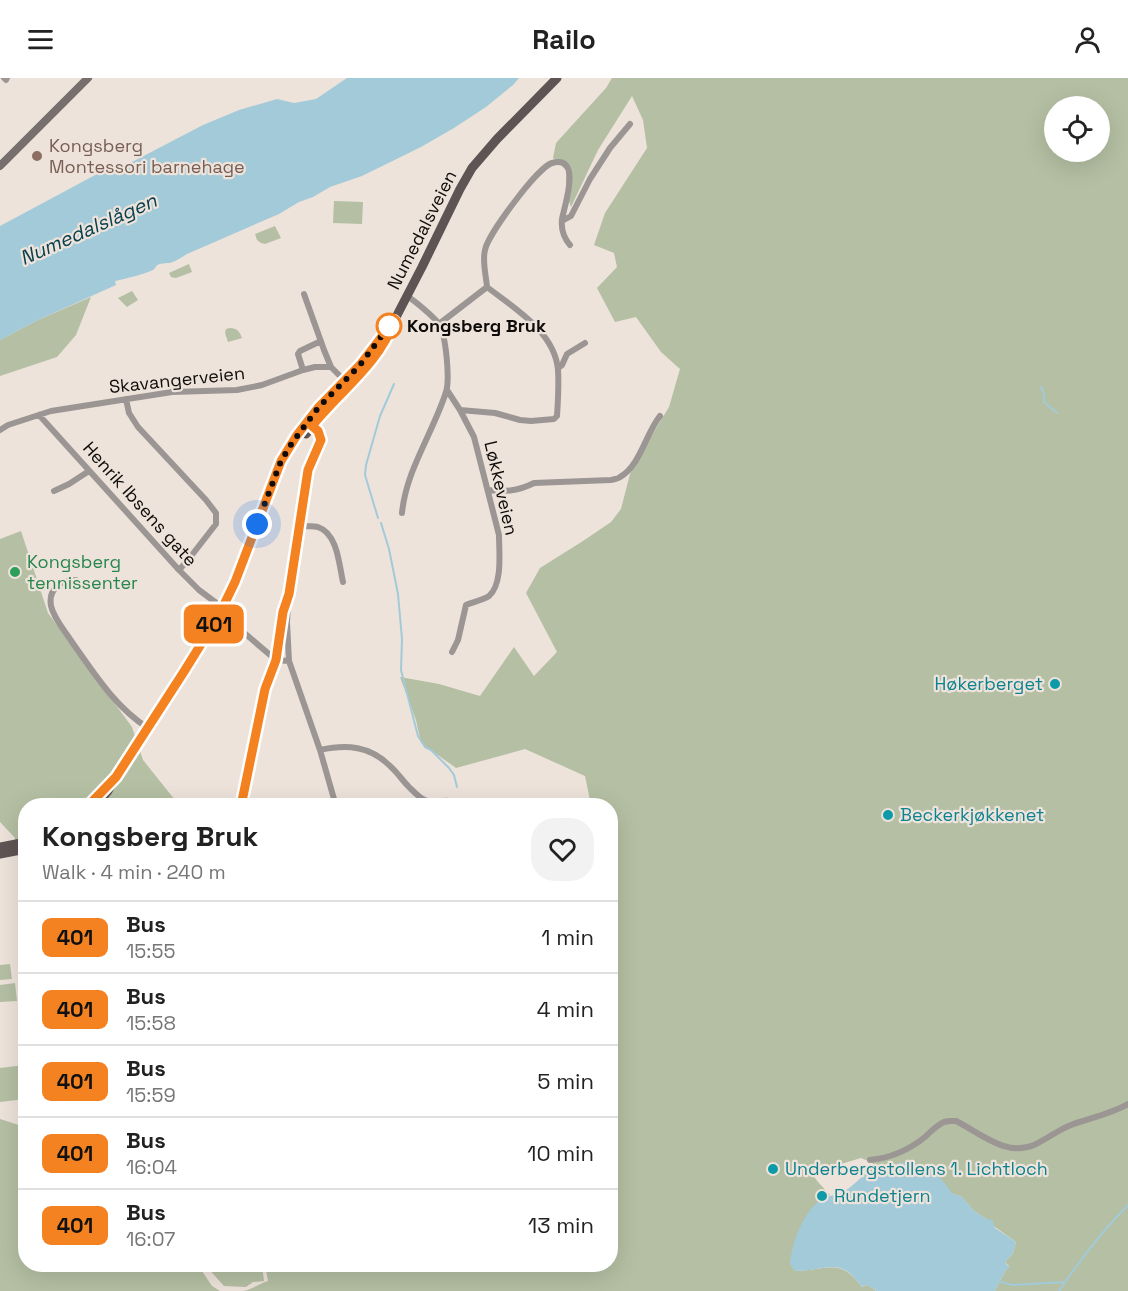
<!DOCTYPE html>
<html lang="en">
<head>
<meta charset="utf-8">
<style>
	:root { --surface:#fff; --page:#f2f2f2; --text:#222; --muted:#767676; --line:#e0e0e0 }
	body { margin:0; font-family:"Space Grotesk",sans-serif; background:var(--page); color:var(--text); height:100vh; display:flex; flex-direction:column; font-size:22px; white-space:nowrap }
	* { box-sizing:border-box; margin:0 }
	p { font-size:20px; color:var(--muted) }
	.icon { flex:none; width:33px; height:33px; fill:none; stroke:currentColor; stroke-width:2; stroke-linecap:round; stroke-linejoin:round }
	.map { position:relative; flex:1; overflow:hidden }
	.drawer { position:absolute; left:18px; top:720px; width:600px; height:474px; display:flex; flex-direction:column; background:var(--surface); border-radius:24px; box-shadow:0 6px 24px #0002 }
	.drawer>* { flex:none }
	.badge { padding:0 12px; border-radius:9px; font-size:21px; line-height:39px }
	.controls { position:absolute; left:1044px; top:18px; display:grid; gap:12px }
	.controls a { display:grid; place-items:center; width:66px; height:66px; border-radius:50%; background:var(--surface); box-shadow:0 6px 24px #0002; font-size:30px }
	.you { position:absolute; width:30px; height:30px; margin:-15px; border:4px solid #fff; border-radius:50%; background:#1a73e8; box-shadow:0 0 0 9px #1a73e833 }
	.map>.badge { position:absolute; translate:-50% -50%; box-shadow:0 0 0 3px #fff }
	.round { display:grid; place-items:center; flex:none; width:63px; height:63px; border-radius:24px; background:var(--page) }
	.headline { display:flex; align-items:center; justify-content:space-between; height:102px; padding:0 24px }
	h1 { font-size:28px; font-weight:700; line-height:45px }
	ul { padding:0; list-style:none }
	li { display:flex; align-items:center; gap:18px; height:72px; padding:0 24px; border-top:2px solid var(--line) }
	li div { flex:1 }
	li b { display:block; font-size:22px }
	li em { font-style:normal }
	li .badge { min-width:66px; font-weight:700; text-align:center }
	header { display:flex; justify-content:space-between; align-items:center; height:78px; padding:0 24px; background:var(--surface); font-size:27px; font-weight:700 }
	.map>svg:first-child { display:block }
	.green { fill:#b4bfa3; fill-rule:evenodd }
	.water { fill:#a3cad8 }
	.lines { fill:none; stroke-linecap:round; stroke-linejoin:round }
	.stream { stroke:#a3cad8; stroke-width:2 }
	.minor { stroke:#9b9594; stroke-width:6 }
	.secondary { stroke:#776f6e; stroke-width:8 }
	.primary { stroke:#5e5453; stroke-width:9 }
	.line-casing { stroke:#fff; stroke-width:14 }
	.line { stroke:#f58220; stroke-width:9 }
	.walk { stroke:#0e0b08; stroke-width:6; stroke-dasharray:0 10.8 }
	.education-dot { fill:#8d6e63; stroke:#ede3db; stroke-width:2 }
	.stop-dot { fill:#fff; stroke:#f58220; stroke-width:3 }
	.leisure-dot { fill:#2e9e5b; stroke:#ede3db; stroke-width:2 }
	.culture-dot { fill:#0f9aa8; stroke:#ede3db; stroke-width:2 }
	.labels { text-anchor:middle; stroke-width:4.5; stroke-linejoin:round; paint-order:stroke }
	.education-label { font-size:18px; fill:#785e54; stroke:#ede3db; text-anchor:start }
	.street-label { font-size:18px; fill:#0e0b08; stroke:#ede3db }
	.stop-label { font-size:18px; font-weight:bold; fill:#0e0b08; stroke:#ede3db; text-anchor:start }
	.leisure-label { font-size:18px; fill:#27864d; stroke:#ede3db; text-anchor:start }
	.culture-label { font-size:18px; fill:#0d838f; stroke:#ede3db; text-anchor:start }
	.water-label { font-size:20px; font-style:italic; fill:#084050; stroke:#ede3db }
</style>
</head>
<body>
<header><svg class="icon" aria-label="menu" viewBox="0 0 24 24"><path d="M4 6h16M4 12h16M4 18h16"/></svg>Railo<svg class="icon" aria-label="person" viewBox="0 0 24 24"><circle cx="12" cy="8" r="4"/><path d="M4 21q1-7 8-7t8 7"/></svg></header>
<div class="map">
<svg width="1128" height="1213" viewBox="0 0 1128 1213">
	<rect width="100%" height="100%" fill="#ede3db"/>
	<path class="green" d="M612,0H1128V1213H995L1005,1193L1009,1188L1005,1184L1013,1175L1016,1164L995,1149L988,1142L974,1133L961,1118L877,1099L873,1100L867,1094L873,1085L861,1080L841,1086L833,1091L825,1088L814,1090L812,1096L818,1104L830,1117L824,1120L795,1193C827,1193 839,1178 862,1209L867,1207L876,1212L875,1213H243C252,1211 259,1206 268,1203L265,1187L610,1186V728L591,727L585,698L525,671L456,690L421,665L416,642L400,599L439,606L480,618L514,569L534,598L557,574L526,515L540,490L583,463L611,444L621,431L630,396L649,362L669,329L680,291L661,274L636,239L615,244L597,210L617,189L614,175L594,167L605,135L647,70L643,42L632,18L598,72L571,129L566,115V92L553,80L556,65L606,10ZM1054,28H1100V74H1054Z
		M334,123L363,124L362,146L333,145Z
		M275,148L281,160L265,166L261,165L257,162L255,156Z
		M189,186L192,194L176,200L171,199L169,195Z
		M132,213L138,222L127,229L118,220Z
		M91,219L76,257L57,279L0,298V262L38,242Z
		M230,250C237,250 240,254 242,260L228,264L225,255L226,251Z
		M21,453L48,535L132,649L143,682L179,727L26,728L25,806L15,760L0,744V461Z
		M10,886L12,901L0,902V887Z
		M15,905L17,923L0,924V907Z
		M25,987V1021L0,1024V990Z
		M0,1041L25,1049L26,1186L198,1187L212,1208L220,1213H0Z
		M205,1187H262L264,1203L253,1204L246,1209L224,1208Z"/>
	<path class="water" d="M347,0H519L513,7L486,29L454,50L421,69L362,98L330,109L313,119L299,124L279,136L187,176C182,179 176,183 170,185C167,185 163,185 160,186C155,187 157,189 153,192C148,195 122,202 115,203L116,207L38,242L0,262V148L97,96L134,83L203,47L239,32L277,21L294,25L316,21Z
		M907,1084C932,1088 938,1096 953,1116L961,1118L974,1133L988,1142L992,1141L995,1150L1016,1164L1013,1175L1005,1184L1007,1187L1010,1189L1005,1193L995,1213H875L876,1212L867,1207L862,1209C839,1177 827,1193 795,1193L790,1186C792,1164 803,1133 823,1120C829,1117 835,1118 841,1115C850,1111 859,1101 867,1094L873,1100L877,1099C883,1087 895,1086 907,1084Z"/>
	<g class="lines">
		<path class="stream" d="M1041,309L1044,316V324L1057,335
			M378,440L365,397L366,387L380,338L394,306
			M381,445L389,471L398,516L402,561L401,592L418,658L425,669L431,672L449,690L454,697L457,709
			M1000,1204L1013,1207L1065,1204
			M1059,1213C1080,1182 1102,1153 1128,1127"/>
		<path class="minor" d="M4,0L6,2L7,0
			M562,143L571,138L590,101L610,70L630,46
			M487,209C486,197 482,183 485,172C488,156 538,89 552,85C583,76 564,129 562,141C561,150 564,160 570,167
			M304,216L324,272L331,289
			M439,246L487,209C514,230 555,254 558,292C559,307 558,323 557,338L554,341L531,343L520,342L495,335L460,332
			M558,290L562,287L567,276L585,265
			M303,292L298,276L300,273L321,263
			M447,312L460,332L474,359L499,457C499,473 503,506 489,518C483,522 473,524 466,527L458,562L452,574
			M126,321L129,335L138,349L206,422L216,435V446L188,482L179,492
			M39,337L179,492L199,512L223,530
			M0,352L8,347L51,333L172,314L237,312L262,307L303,292L315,289H331L347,305
			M488,412C506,414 518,413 534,405L611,402C614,401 618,401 620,399C640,388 646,355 660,338
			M54,413L69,406L89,393
			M402,435C406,392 433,355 446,314C450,301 446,257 439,246C434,239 415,223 407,218
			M299,448C305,448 312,448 318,449C338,456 339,487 343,504
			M76,502C61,503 48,510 51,528C54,541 65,553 72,564C94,595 115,629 148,650
			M288,526L287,544L289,583L320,672L336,728
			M228,541L276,582L289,583
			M320,672C347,666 370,668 390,688C397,694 402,702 409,709C414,714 420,721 427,723C437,726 444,720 454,724
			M241,728L265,611L276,582L283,534L289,516L308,392L321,362L318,353L310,346
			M870,1082C890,1080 909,1072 925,1059C931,1053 937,1047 944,1044L950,1043H956C980,1055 1006,1079 1034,1067C1047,1061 1058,1052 1071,1047C1090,1040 1110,1036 1128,1026"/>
		<path class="secondary" d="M0,88L88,0"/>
		<path class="primary" d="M306,356C327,328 354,304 376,276
			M96,728L108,713L116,698L185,592L220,537L235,504L281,383L297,358L318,330L360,287L394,243L422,189L460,111L472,90L497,61L557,0
			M0,769L26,764
			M0,776L26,771"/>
	</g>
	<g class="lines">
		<g class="line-casing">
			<path id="line" d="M88,728L116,699L185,592L219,537L235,504L281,383L297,357L318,330L360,287L394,243C380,285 339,314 312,348L318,353L321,362L308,392L289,516L283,534L276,582L265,611L241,728"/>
		</g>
		<use href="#line" class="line"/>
		<path class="walk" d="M257,446L281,383L292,365L318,330L360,287L389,248"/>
	</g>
	<circle class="education-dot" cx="37" cy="78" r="6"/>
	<circle class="stop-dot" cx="389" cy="248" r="12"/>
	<circle class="leisure-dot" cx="15" cy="494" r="6"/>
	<g class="culture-dot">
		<circle cx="1055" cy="606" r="6"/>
		<circle cx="888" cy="737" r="6"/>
		<circle cx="773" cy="1091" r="6"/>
		<circle cx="822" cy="1118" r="6"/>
	</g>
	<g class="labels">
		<g class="education-label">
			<text x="49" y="74">Kongsberg<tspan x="49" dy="21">Montessori barnehage</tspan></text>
		</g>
		<g class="street-label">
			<text transform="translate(422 152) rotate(-63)" y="6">Numedalsveien</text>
			<text transform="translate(177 302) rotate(-6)" y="6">Skavangerveien</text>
			<text transform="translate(501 410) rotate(77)" y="6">Løkkeveien</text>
			<text transform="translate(140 426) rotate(48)" y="6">Henrik Ibsens gate</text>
		</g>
		<g class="stop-label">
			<text x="407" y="254">Kongsberg Bruk</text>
		</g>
		<g class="leisure-label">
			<text x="27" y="490">Kongsberg<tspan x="27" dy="21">tennissenter</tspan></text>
		</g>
		<g class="culture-label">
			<text x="1043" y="612" text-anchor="end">Høkerberget</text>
			<text x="900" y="743">Beckerkjøkkenet</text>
			<text x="785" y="1097">Underbergstollens 1. Lichtloch</text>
			<text x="834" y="1124">Rundetjern</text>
		</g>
		<g class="water-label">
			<text transform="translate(88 151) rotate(-24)" y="7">Numedalslågen</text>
		</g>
	</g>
</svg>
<div class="controls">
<a><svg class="icon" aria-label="locate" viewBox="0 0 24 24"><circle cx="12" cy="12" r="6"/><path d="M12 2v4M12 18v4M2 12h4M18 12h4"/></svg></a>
</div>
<div class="you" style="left:257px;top:446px"></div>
<b class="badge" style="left:214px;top:546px;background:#f58220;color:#111">401</b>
<section class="drawer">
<div class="headline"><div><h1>Kongsberg Bruk</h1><p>Walk · 4 min · 240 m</p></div><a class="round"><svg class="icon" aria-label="heart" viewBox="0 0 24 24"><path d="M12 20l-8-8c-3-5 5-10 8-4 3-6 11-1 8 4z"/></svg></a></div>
<ul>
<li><span class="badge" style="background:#f58220;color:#111">401</span><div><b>Bus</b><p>15:55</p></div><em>1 min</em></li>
<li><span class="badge" style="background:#f58220;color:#111">401</span><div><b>Bus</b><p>15:58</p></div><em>4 min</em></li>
<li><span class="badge" style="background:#f58220;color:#111">401</span><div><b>Bus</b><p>15:59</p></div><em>5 min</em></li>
<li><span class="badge" style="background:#f58220;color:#111">401</span><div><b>Bus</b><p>16:04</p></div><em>10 min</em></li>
<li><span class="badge" style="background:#f58220;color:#111">401</span><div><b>Bus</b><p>16:07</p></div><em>13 min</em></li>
</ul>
</section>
</div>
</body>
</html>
